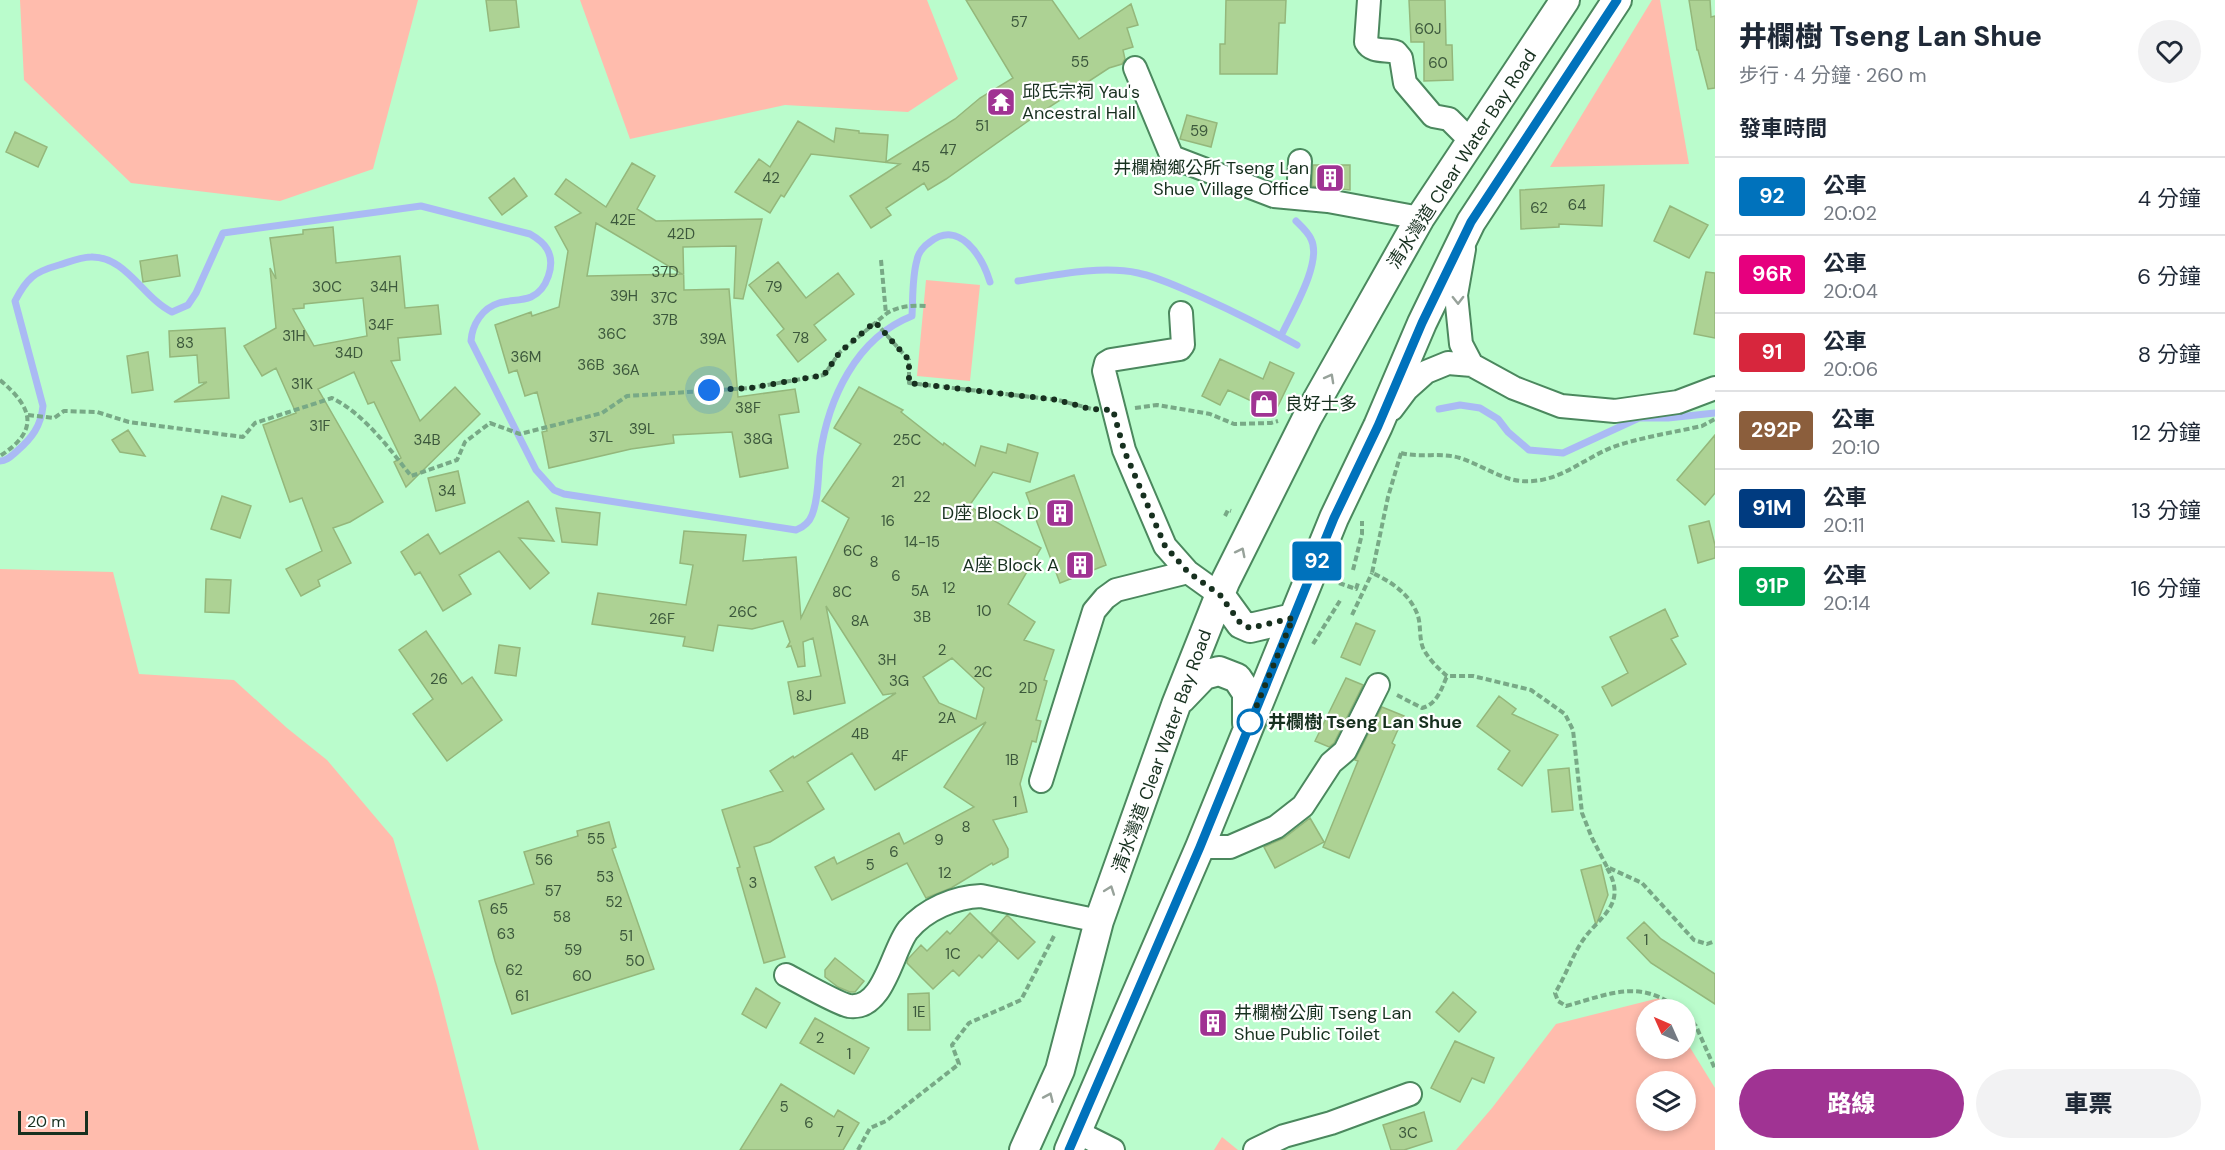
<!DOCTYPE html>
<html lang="zh-TW">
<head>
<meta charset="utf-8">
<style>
	:root { --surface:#fff; --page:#f2f2f3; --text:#1f2937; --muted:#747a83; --line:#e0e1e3; --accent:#a03393 }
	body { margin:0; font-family:"DM Sans","Noto Sans TC",sans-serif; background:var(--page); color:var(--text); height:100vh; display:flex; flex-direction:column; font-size:22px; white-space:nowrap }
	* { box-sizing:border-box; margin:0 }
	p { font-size:20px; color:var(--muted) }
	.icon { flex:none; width:33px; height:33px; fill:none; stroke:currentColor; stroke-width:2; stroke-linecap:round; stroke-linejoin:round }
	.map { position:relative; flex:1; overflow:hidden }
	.sheet { display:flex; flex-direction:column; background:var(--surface); width:510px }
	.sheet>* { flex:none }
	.badge { padding:0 12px; border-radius:4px; font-size:21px; line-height:39px }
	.needle { width:39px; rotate:315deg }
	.fabs { position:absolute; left:1636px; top:999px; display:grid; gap:12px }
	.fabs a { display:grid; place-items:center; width:60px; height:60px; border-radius:50%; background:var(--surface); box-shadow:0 3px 9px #0003; font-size:30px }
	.scale { position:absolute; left:18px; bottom:15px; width:70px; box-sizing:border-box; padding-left:6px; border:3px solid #17301f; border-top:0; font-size:16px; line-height:21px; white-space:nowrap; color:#17301f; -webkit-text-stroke:4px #fff; paint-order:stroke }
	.you { position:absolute; width:30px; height:30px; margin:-15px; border:4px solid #fff; border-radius:50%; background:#1a73e8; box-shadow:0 0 0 9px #1a73e833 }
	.map>.badge { position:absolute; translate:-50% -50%; box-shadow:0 0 0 3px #fff }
	h2 { padding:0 24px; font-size:22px; line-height:54px }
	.round { display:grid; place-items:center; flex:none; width:63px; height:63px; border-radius:32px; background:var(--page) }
	.headline { display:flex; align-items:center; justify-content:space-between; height:102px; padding:0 24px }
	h1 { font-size:28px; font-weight:800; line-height:45px }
	.primary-button { display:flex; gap:12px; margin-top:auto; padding:12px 24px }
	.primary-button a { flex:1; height:69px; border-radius:36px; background:var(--accent); color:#fff; font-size:24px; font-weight:800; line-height:69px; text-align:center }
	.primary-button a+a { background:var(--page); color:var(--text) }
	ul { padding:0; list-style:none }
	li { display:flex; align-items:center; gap:18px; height:78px; padding:0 24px; border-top:2px solid var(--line) }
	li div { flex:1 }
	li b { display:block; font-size:22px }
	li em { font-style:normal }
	li .badge { min-width:66px; font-weight:700; text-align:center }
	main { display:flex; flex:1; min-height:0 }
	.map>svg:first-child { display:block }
	.green { fill:#ffbcad; fill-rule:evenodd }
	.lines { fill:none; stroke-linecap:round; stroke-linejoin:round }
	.stream { stroke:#aabaf4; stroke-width:7 }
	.building { fill:#add294; stroke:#94b77b; stroke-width:1.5; fill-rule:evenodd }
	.minor-casing { stroke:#4b885e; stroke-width:26 }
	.major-casing { stroke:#4b885e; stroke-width:32 }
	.path { stroke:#78a986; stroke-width:4; stroke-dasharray:6 3; stroke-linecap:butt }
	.minor { stroke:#fff; stroke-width:22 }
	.major { stroke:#fff; stroke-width:28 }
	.oneway { stroke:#97a29a }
	.line-casing { stroke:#fff; stroke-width:14 }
	.line { stroke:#0072bc; stroke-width:9 }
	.walk { stroke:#17301f; stroke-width:6; stroke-dasharray:0 10.8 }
	.stop-dot { fill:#fff; stroke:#0072bc; stroke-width:3 }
	.labels { text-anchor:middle; stroke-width:4.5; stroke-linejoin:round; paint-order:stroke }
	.number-label { font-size:15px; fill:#3c583c }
	.poi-label { font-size:18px; fill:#17301f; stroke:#fff; text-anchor:start }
	.street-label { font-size:18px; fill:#17301f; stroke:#fff }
	.stop-label { font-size:18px; font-weight:bold; fill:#17301f; stroke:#fff; text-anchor:start }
</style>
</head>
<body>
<main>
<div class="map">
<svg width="1715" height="1150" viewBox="0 0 1715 1150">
	<rect width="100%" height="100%" fill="#bafccc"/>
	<path class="green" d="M20,0H418L373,169L280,201L131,183L24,80Z
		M580,0H927L958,79L908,112L785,105L630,139Z
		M1652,0H1660L1689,164L1550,167Z
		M926,280L980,285L970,381L917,376Z
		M0,569L113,572L139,674L234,680L287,728L327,760L393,838L437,985L479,1150H0Z
		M1659,998L1666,1009L1647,1010V1048H1686V1041L1715,1088V1150H1456L1492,1108L1556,1024ZM1647,1082H1686V1120H1647Z
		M1222,1137L1238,1150H1214Z"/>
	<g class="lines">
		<path class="stream" d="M1018,281C1055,275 1102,265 1138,273C1153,276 1167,282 1181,288C1221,305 1259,324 1297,345
			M1281,336C1291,314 1323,262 1311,239C1308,232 1301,226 1296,221
			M1439,409L1460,405L1480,408L1498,419L1508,432L1529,450L1563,453L1639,418H1668L1715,413
			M0,461C7,461 11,456 17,451C32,438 41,426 43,406L15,301C27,278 34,272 59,265C69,262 81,257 91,257C126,256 143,298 172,312L188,305L196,293L223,233L421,206L530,234C537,238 543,242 547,249C556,264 547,290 531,297C521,301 509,300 499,303C482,308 472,325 471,341L536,470L554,490L564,494L796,530C804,527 809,523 812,515C819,497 818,474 820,456C828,399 856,338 912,316C913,298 912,277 917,260C918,253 924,246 930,242C959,219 982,256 990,282"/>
	</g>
	<path class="building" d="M486,0H516L519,27L490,31Z
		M966,0H1052L1079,39L1131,4L1138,25L1127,28L1133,47L1123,50L1125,59L1122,64L1109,68L1031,119L946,179L928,190L924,183L886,208L891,215L871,228L850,196L900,164L811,154L784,197L781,195L770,213L735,192L759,159L770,167L798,121L834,142L836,128L859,131V133L888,135L886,162L955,119L980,98L1013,78Z
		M1226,0H1286L1285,23H1279L1277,74H1220V44H1225Z
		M1409,0H1445L1446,45H1452L1453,80L1424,81V42H1411Z
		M1689,0H1710L1711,17L1715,16V88L1708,89L1698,50H1697Z
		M1187,115L1217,123L1211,147L1180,139Z
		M15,132L47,147L38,167L6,152Z
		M632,163L655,176L637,209L656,221L762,219L743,299L734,298L736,246L683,247L684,290L729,289L738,397L795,389L799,412L779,415L788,468L740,477L732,432L673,435L674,443L631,449L549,468L542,432L547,431L537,392L525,396L517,370L509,373L495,325L531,312L532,316L559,307L568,251L555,227L581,213L555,194L566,179L606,207ZM596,223L682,274L587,276Z
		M1313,165H1350V190L1312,186Z
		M514,178L527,196L502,215L489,198Z
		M1604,185L1602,226L1559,224V227L1521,229L1520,190Z
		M1670,206L1708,225L1689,258L1654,241Z
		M333,227L336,263L400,256L405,308L438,305L441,334L398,338L400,360L391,361L420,421L455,387L480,414L406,487L394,462L401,458L374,402L368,404L354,372L318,389L383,502L350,522L333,528L351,563L318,580L320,586L301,596L286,569L322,551L302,498L290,502L263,425L296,413L276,368L262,376L244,346L276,328L270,268L276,279L270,238L303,234V230ZM363,298L367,336L314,346L293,309L304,308V304Z
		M177,255L180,276L143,282L140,261Z
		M778,262L806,298L838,273L854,294L814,325L826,340L798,362L777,335L784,329L749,285Z
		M1706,272L1715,273V338L1694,334Z
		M225,328L229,398L174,402L207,382L199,383L197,355L170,357L169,331Z
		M148,352L153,390L132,393L127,356Z
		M1220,359L1263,379L1270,362L1294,373L1275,412L1228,390L1220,405L1202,396Z
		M859,387L903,410L901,412L943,445L944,443L975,466L981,446L1006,453L1008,444L1038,453L1030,482L993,472L969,506L1041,548L1008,604L1035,622L1024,640L1054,650L1044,680L1047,681L1036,720L1041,721L1036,742L1032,741L1020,784L1027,812L993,820L1008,849V857L993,865L992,863L951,888L926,898L907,863L832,900L815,867L834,857L837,864L899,833L904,844L974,807L944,787L986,722L875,790L852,753L807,782L824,809L770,842L754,847L785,957L764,963L737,868L740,867L722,810L783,791L770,771L793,756L794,758L896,693L883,695L826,606L845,703L794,714L788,682L821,676L813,638L803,642L805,666L798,667L791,646L787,647L790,642L783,621L752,629L718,625L713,651L683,646L685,637L592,624L598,593L686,605L693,565L680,563L684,531L746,535L743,561L796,557L801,618L849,518L822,501L861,444L834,428ZM952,658L984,688L976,719L939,703L923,677Z
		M128,430L145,456L120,452L112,440Z
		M1715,435V493L1705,505L1677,480Z
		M458,471L465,503L436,511L428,478Z
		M1074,475L1106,565L1060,583L1026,493Z
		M222,496L251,506L240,538L211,529Z
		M528,501L554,541L519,538L549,573L530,589L499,551L459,575L471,594L443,611L420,572L415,575L401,552L428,534L440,554Z
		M556,508L600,513L597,545L562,542Z
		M1709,521L1715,545V558L1698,563L1689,526Z
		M206,579L231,580L229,613L205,612Z
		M1665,609L1678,636L1671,639L1686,664L1612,706L1602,687L1628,673L1610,637Z
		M1356,623L1375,631L1360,665L1341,657Z
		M426,631L462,684L472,677L502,720L447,761L413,714L433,699L399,650Z
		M499,645L520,648L516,676L495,673Z
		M1346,678L1363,685L1334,743L1329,747L1315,741Z
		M1499,696L1516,709L1512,714L1558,735L1522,786L1498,769L1510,751L1477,726Z
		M1382,707L1404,716L1392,743L1395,745L1349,858L1323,847L1358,761L1355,760Z
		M1569,768L1573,810L1552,812L1548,770Z
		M1310,818L1324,842L1275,868L1264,847L1284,838Z
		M609,822L616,847L612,849L654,969L512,1014L495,961L479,901L534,884L524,852L578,836L577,831Z
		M1601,865L1608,895L1596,925L1581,870Z
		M970,913L998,941L982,958L979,955L959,976L953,970L933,989L907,963L908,959L921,945L927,951L947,931L950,934Z
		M1007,915L1035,942L1018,959L991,933Z
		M1644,922L1661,939L1715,974V1004L1651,963L1627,938Z
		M835,958L864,981L855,992H850L838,987L825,977V970Z
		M756,988L780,1003L766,1028L742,1014Z
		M1453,992L1476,1012L1459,1032L1436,1012Z
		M929,993L930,1030H908V994Z
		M815,1018L869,1048L854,1074L800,1043Z
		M1455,1041L1494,1058L1484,1083L1472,1078L1460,1102L1431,1088Z
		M781,1084L834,1117L838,1110L859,1123L843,1150H740Z
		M1424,1112L1432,1141L1404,1150H1391L1383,1125Z"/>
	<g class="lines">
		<g class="minor-casing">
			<path id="minor" d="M1369,0L1366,42C1372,53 1385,49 1396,52L1401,58L1405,83L1433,116L1449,119L1471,141
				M1135,68L1172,157L1274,196L1328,201L1420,218
				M1298,198L1300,161
				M1464,249L1456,295L1461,344L1472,365
				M1181,313L1183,345L1180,349L1111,360L1106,363L1104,371L1124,450L1165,546L1188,572L1220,595
				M1392,409L1407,389L1426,372L1448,363L1472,365L1514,388L1561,406L1615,411L1678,402L1715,388
				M1041,781L1094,611L1105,598L1116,590L1188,572
				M1200,847H1230L1276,827L1303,806L1331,763L1345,751L1378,685
				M786,975C798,981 838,1004 849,1006C884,1011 892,950 908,930C926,909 955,897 981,896L1099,921
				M1077,1132L1113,1150
				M1255,1150L1284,1136L1331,1123L1410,1094"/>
		</g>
		<g class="major-casing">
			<path id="major" d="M1220,595L1241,624L1250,628L1293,618
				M1181,699L1204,675L1219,671L1237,678L1247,693V723
				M1024,1150L1060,1070L1099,921L1176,705L1225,582L1307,418L1420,218L1565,0
				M1069,1150L1200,847L1334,518L1378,426L1422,323L1471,222L1617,0"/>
		</g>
		<path class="path" d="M881,260L886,314
			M875,322L909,360V383L1058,400L1092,409
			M0,380C33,408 40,430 0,456
			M1135,408L1157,405L1210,414L1234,424L1271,423L1278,421
			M28,415L54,418L64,411L97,412L129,422L243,437L255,423L332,398C363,413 390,449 411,476L457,460L465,442L490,423L520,434L602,413L627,396L750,388L824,375L840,352L886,314C897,306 913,305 927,306
			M1401,453L1388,497L1372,573C1391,581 1411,595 1418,616C1421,626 1419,638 1423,648C1429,660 1438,668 1447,676H1473L1531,690L1565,714L1573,730L1582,813L1592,838L1607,867L1642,883L1694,940L1707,944L1715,941
			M1401,453C1420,458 1441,452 1460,458C1485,466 1506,484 1533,481C1563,479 1585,458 1613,447C1638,438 1675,432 1702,426L1715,419
			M1225,516L1228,510L1231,511
			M1353,570L1362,534V521
			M1339,583L1356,589L1358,583
			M1352,615L1372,573
			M1313,644L1341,599
			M1397,695L1422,708C1437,704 1441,690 1447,676
			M1607,868C1629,906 1598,916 1581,943C1571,959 1565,977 1555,993L1558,1001L1566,1006C1610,994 1640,978 1680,1010
			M1686,1015L1696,1026L1715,1069
			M858,1150L870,1128L886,1121L959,1064L952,1045L969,1023L1021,1000L1055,934"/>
		<use href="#minor" class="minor"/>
		<use href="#major" class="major"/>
	</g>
	<defs><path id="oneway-chevron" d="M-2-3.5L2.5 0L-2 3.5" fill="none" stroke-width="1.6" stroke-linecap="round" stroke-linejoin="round" transform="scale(1.5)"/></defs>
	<g class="oneway">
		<use href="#oneway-chevron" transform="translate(1458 300) rotate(89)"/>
		<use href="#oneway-chevron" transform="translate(1330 378) rotate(-61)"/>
		<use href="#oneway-chevron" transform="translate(1241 552) rotate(-63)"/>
		<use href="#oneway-chevron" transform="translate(1110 890) rotate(-70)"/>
		<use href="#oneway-chevron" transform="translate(1049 1097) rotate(-66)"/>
	</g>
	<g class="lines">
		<g class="line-casing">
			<path id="line" d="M1069,1150L1200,847L1334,518L1378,426L1422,323L1471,222L1617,0"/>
		</g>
		<use href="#line" class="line"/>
		<path class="walk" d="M709,390L750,388L824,375L840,352L875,322L909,360V383L1058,400L1090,409L1113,410L1124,450L1165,546L1188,572L1220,595L1241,624L1250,628L1293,618L1247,729L1250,722"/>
	</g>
	<defs>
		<g id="temple-square" transform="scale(1.5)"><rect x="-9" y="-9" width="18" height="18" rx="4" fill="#a03393" stroke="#fff"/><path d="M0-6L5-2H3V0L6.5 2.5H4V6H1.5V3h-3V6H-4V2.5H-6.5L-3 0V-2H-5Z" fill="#fff"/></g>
		<g id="building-square" transform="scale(1.5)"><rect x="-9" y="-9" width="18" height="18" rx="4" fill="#a03393" stroke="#fff"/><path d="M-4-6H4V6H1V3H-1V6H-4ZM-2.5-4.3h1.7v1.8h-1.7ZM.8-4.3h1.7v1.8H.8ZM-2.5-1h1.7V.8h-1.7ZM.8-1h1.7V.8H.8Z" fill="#fff"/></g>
		<g id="shop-square" transform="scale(1.5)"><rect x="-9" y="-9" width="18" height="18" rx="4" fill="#a03393" stroke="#fff"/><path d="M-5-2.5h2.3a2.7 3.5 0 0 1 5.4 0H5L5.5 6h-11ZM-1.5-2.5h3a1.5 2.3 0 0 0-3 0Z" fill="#fff"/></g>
	</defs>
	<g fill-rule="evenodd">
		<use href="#temple-square" x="1001" y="102"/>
		<use href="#building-square" x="1330" y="178"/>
		<use href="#shop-square" x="1264" y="404"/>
		<use href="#building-square" x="1060" y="513"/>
		<use href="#building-square" x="1080" y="565"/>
		<use href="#building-square" x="1213" y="1023"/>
	</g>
	<circle class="stop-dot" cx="1250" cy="722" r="12"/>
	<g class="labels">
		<g class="number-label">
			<text x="1019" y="27">57</text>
			<text x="1428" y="34">60J</text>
			<text x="1080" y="67">55</text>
			<text x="1438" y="68">60</text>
			<text x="982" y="131">51</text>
			<text x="1199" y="136">59</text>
			<text x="948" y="155">47</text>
			<text x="921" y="172">45</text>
			<text x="771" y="183">42</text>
			<text x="1577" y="210">64</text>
			<text x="1539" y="213">62</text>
			<text x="623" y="225">42E</text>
			<text x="681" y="239">42D</text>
			<text x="665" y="277">37D</text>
			<text x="327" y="292">30C</text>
			<text x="384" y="292">34H</text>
			<text x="774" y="292">79</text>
			<text x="624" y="301">39H</text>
			<text x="664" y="303">37C</text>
			<text x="665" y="325">37B</text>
			<text x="381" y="330">34F</text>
			<text x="612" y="339">36C</text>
			<text x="294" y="341">31H</text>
			<text x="801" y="343">78</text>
			<text x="713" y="344">39A</text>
			<text x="185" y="348">83</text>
			<text x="349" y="358">34D</text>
			<text x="526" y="362">36M</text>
			<text x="591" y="370">36B</text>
			<text x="626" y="375">36A</text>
			<text x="302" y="389">31K</text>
			<text x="748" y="413">38F</text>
			<text x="320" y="431">31F</text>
			<text x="642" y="434">39L</text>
			<text x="601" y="442">37L</text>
			<text x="758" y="444">38G</text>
			<text x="427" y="445">34B</text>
			<text x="907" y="445">25C</text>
			<text x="898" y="487">21</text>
			<text x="447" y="496">34</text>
			<text x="922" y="502">22</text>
			<text x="888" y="526">16</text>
			<text x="922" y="547">14-15</text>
			<text x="853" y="556">6C</text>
			<text x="874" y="567">8</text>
			<text x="896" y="581">6</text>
			<text x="949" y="593">12</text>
			<text x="920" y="596">5A</text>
			<text x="842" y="597">8C</text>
			<text x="984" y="616">10</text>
			<text x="743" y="617">26C</text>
			<text x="922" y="622">3B</text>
			<text x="662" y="624">26F</text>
			<text x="860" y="626">8A</text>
			<text x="942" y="655">2</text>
			<text x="887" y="665">3H</text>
			<text x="983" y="677">2C</text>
			<text x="439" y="684">26</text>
			<text x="899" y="686">3G</text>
			<text x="1028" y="693">2D</text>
			<text x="804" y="701">8J</text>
			<text x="947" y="723">2A</text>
			<text x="860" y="739">4B</text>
			<text x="900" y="761">4F</text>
			<text x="1012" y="765">1B</text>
			<text x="1015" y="807">1</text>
			<text x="966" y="832">8</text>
			<text x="596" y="844">55</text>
			<text x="939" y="845">9</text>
			<text x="894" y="857">6</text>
			<text x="544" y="865">56</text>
			<text x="870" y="870">5</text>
			<text x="945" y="878">12</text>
			<text x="605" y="882">53</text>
			<text x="753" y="888">3</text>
			<text x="553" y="896">57</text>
			<text x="614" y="907">52</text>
			<text x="499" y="914">65</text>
			<text x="562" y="922">58</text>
			<text x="506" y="939">63</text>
			<text x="626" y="941">51</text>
			<text x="1646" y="945">1</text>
			<text x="573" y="955">59</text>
			<text x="953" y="959">1C</text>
			<text x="635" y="966">50</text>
			<text x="514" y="975">62</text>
			<text x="582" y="981">60</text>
			<text x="522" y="1001">61</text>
			<text x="919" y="1017">1E</text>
			<text x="820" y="1043">2</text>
			<text x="849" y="1059">1</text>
			<text x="784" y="1112">5</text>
			<text x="809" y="1128">6</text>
			<text x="840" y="1137">7</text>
			<text x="1408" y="1138">3C</text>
		</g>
		<g class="poi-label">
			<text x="1022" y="98">邱氏宗祠 Yau's<tspan x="1022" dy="21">Ancestral Hall</tspan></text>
			<text x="1309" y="174" text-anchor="end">井欄樹鄉公所 Tseng Lan<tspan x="1309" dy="21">Shue Village Office</tspan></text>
			<text x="1285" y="410">良好士多</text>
			<text x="1039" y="519" text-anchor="end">D座 Block D</text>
			<text x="1059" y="571" text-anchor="end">A座 Block A</text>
			<text x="1234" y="1019">井欄樹公廁 Tseng Lan<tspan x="1234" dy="21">Shue Public Toilet</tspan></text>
		</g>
		<g class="street-label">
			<text transform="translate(1462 159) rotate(-57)" y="6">清水灣道 Clear Water Bay Road</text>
			<text transform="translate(1162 751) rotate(-70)" y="6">清水灣道 Clear Water Bay Road</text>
		</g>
		<g class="stop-label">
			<text x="1268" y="728">井欄樹 Tseng Lan Shue</text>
		</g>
	</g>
</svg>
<div class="fabs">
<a><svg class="needle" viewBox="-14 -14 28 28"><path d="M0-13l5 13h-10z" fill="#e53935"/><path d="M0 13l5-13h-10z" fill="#747a83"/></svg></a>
<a><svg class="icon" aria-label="layers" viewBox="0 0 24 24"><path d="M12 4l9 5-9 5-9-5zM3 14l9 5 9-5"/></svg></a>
</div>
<div class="scale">20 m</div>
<div class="you" style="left:709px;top:390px"></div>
<b class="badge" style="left:1317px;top:561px;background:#0072bc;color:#fff">92</b>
</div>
<section class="sheet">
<div class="headline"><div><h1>井欄樹 Tseng Lan Shue</h1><p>步行 · 4 分鐘 · 260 m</p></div><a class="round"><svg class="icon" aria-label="heart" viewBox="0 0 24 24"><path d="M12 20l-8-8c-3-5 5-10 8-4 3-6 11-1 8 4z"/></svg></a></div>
<h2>發車時間</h2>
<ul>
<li><span class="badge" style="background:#0072bc;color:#fff">92</span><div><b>公車</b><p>20:02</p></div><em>4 分鐘</em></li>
<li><span class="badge" style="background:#e6007e;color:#fff">96R</span><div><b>公車</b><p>20:04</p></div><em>6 分鐘</em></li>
<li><span class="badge" style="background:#d7263d;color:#fff">91</span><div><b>公車</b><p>20:06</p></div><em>8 分鐘</em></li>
<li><span class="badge" style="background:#8b5e3c;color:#fff">292P</span><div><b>公車</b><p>20:10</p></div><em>12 分鐘</em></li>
<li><span class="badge" style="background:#003b80;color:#fff">91M</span><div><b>公車</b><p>20:11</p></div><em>13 分鐘</em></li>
<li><span class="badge" style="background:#00a651;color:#fff">91P</span><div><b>公車</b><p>20:14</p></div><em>16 分鐘</em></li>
</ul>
<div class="primary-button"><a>路線</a><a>車票</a></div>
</section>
</main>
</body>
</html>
